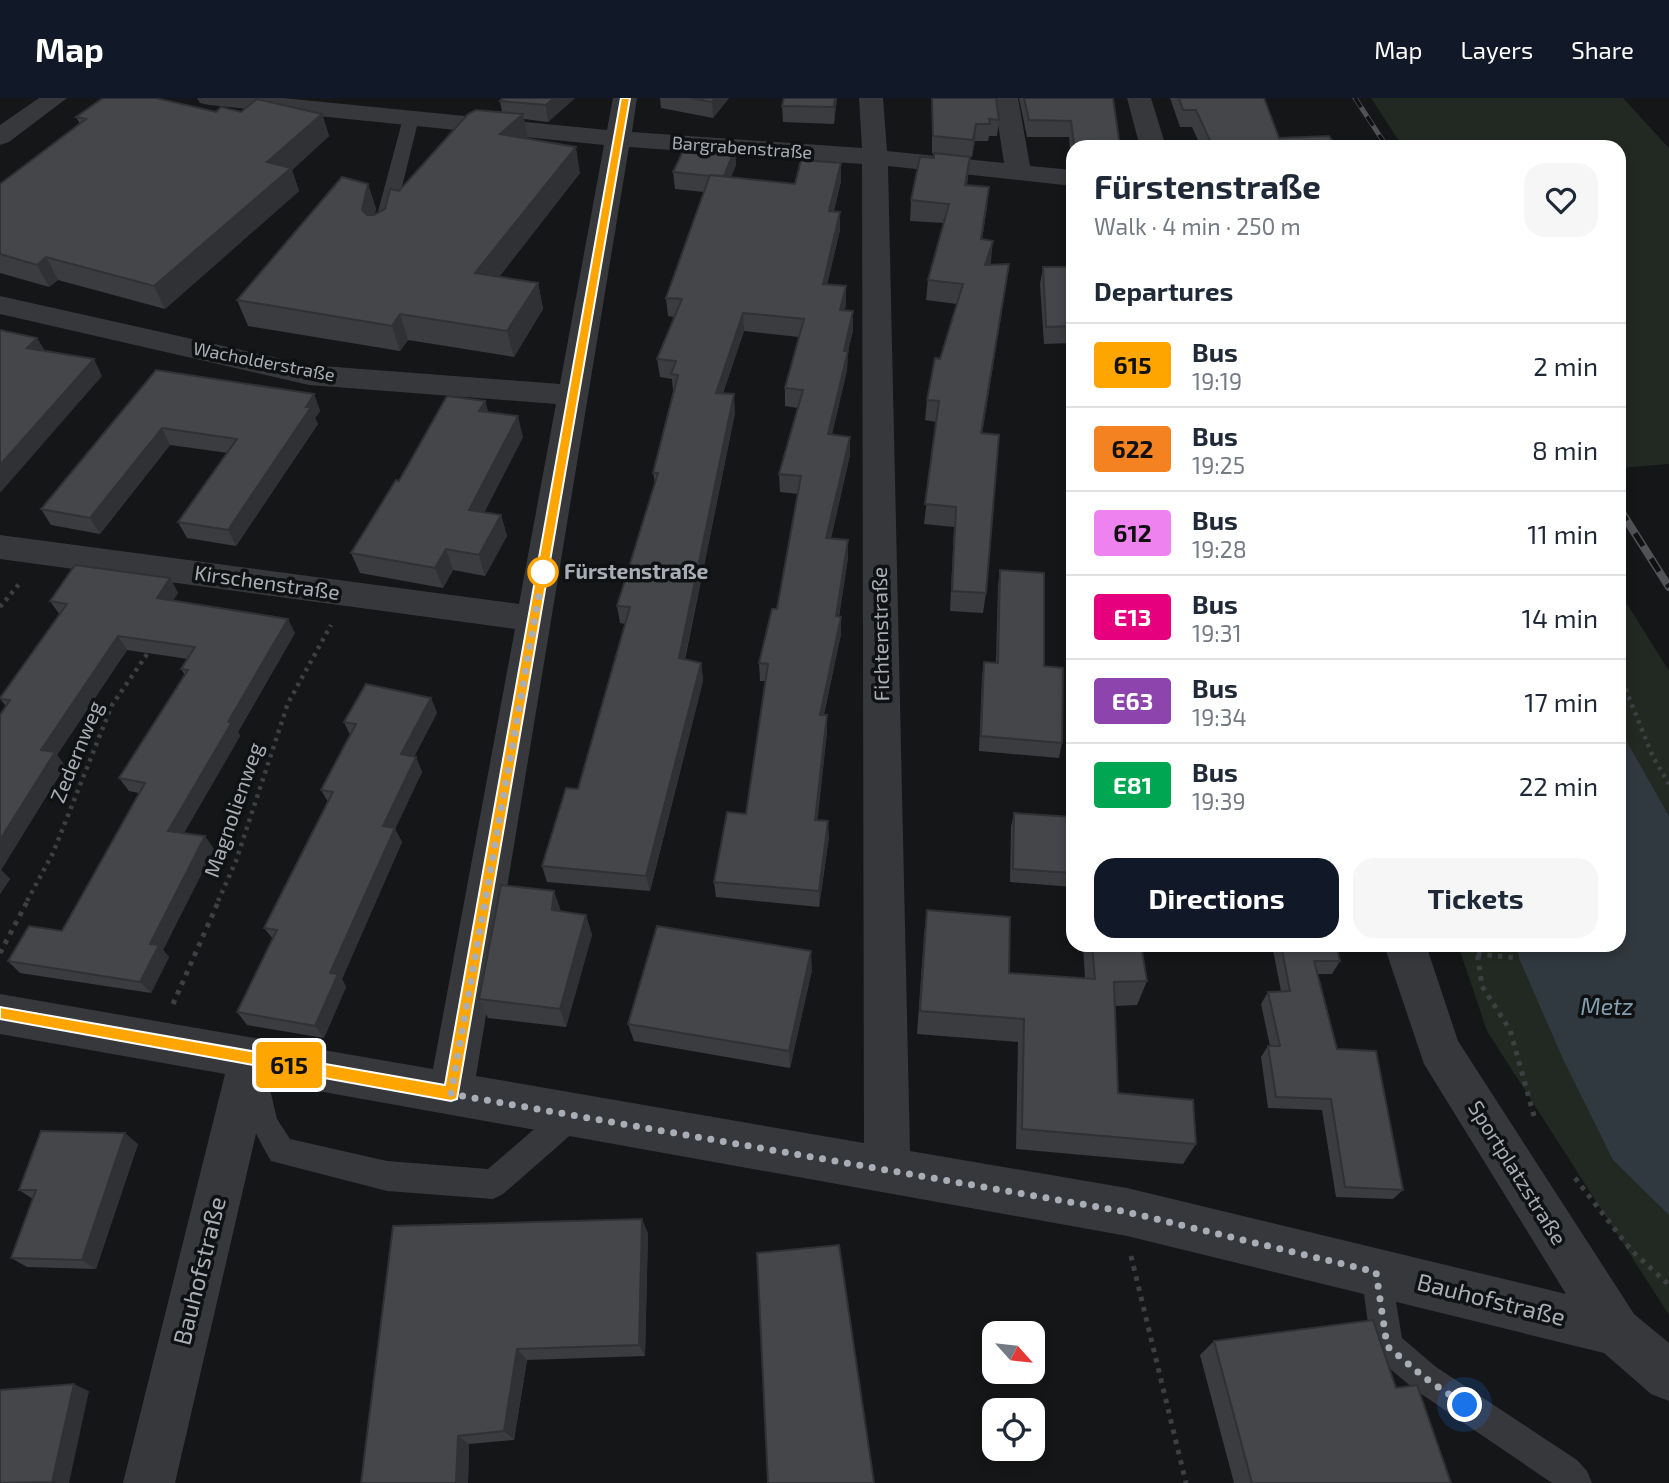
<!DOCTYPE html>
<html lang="en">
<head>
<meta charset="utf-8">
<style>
	:root { --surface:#fff; --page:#f6f6f7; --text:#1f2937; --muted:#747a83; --line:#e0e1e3; --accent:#111827 }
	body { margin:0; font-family:"Exo 2",sans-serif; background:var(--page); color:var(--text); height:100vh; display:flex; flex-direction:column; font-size:26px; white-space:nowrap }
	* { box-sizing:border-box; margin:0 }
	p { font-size:23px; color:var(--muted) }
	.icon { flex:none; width:38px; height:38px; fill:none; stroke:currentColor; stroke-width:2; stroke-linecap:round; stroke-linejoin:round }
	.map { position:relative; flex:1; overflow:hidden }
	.drawer { position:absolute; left:1066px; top:42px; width:560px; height:812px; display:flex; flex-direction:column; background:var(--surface); border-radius:21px; box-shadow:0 4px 10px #0003 }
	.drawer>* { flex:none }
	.badge { padding:0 14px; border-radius:5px; font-size:24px; line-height:46px }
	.needle { width:46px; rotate:117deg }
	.tools { position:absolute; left:982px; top:1223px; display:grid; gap:14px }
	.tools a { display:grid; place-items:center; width:63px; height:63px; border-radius:14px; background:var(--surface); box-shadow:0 4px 10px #0003; font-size:35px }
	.you { position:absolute; width:35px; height:35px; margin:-18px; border:5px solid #fff; border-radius:50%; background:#1a73e8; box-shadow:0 0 0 10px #1a73e833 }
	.map>.badge { position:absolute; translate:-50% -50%; box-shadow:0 0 0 4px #fff }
	h2 { padding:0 28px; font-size:26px; line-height:63px }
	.round { display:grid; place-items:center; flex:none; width:74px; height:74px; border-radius:21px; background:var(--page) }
	.head { display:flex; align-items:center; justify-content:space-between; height:119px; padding:0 28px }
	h1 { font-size:33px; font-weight:700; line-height:52px }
	.primary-button { display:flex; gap:14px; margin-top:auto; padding:14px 28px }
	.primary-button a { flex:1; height:80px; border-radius:21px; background:var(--accent); color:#fff; font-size:28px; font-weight:700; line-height:80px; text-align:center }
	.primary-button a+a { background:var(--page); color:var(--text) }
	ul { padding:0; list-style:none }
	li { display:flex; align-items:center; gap:21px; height:84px; padding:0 28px; border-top:2px solid var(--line) }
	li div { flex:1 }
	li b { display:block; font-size:26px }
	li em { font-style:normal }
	li .badge { min-width:77px; font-weight:700; text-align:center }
	header { display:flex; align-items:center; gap:42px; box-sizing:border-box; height:98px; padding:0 35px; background:var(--accent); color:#fff }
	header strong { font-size:33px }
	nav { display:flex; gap:38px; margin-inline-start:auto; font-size:24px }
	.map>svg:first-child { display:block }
	.green { fill:#222922 }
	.water { fill:#30393f }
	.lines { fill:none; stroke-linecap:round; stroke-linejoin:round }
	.path-far1 { stroke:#3d3f42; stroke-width:4.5; stroke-dasharray:3.5 5; stroke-linecap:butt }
	.path { stroke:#3d3f42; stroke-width:5; stroke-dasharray:4.5 6; stroke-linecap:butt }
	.service { fill:#37383c; fill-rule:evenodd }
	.minor { fill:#37383c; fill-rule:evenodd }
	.rail-far1-casing { stroke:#505256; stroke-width:5 }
	.rail-casing { stroke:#505256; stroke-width:8 }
	.rail-far1 { stroke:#101112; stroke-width:3.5; stroke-dasharray:11; stroke-linecap:butt }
	.rail { stroke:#101112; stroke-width:5; stroke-dasharray:15; stroke-linecap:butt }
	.wall { fill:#3a3c40 }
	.shaded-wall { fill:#303134 }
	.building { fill:#44464a; stroke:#303134; stroke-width:2 }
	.line { fill:#ffa500; stroke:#fff; stroke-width:2 }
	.walk { stroke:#a9aeb6; stroke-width:7; stroke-dasharray:0 12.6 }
	.stop-dot { fill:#fff; stroke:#ffa500; stroke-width:3.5 }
	.labels { text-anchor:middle; stroke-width:7; stroke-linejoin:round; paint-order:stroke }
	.far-street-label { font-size:18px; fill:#a9aeb6; stroke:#101112 }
	.stop-label { font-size:21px; font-weight:bold; fill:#a9aeb6; stroke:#101112; text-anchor:start }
	.street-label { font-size:21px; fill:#a9aeb6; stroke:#101112 }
	.water-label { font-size:23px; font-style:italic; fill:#839eae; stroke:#101112 }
	.near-street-label { font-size:24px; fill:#a9aeb6; stroke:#101112 }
</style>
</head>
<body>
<header>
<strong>Map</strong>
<nav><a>Map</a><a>Layers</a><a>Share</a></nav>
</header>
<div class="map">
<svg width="1669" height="1385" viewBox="0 0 1669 1385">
	<rect width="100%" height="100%" fill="#151617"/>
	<path class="green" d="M1371,0H1623L1669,50V366L1619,370V49H1403Z
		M1619,493L1669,573V1217L1487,933L1458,847H1619Z"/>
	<path class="water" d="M1619,630L1669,718V1117L1613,1062L1563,961L1519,860L1517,847H1619Z"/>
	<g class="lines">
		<path class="path-far1" d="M0,509L20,485
			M1619,575L1653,659L1669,686
			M27,803L53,755L112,607L150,552
			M218,803L236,763L288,605L331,527"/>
		<path class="path" d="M1476,847L1482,888L1510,932L1534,1018
			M0,855L28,802
			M1477,856L1519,860
			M173,906L219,802
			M1575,1080L1631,1152L1669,1187
			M1131,1158L1186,1385"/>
		<path class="service" d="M411,15L419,20L393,125L384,130L378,129L375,125L403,20Z
			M255,966L265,970L277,1021L290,1041L387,1063L488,1071L562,1007L572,1003L582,1007L586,1017L582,1027L503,1096L493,1101L387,1093L271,1063C257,1039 233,997 245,970Z
			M1376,1159L1387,1163L1391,1174L1402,1240L1436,1269L1577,1362L1587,1373L1592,1385H1552L1414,1291L1376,1259L1371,1248L1361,1174L1365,1163Z"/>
		<path class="minor" d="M39,0H67L9,44L0,47V27Z
			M197,0H283L607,32L613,0H637L632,34L862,50L859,0H883L887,53L1004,65L994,0H1018L1030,68L1073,72V88L888,68L910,1053L1127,1090L1566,1196L1424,966L1384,847H1426L1458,943L1634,1216L1669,1245V1303L1651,1296L1604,1255L1127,1138L268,984L175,1385H123L225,976L0,936V896L433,971L515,531L0,461V437L519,506L556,306L309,287L0,216V198L309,267L560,286L604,47L209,7L200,5ZM629,49L862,66L864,1045L476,978Z
			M1127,0H1151L1166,49H1140Z"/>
		<g class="rail-far1-casing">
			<path id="rail-far1" d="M1355,0L1387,49"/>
		</g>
		<g class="rail-casing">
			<path id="rail" d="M1619,410L1669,489"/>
		</g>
		<use href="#rail-far1" class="rail-far1"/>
		<use href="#rail" class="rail"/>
	</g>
	<path class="wall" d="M503,0H575L548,24L524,21L527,41L580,75L499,179L538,185L543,211L514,259L408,242L400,253L248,228L237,202L368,86L376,111L374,117L385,111L399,93L502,14L500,3Z
		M660,0H729L713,20L661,10Z
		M837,0L834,26L783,24L782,8Z
		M932,0L999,22L997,38H989L988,43H975L972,59L932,55Z
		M1019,0H1113L1120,49H1073V63H1071L1069,39H1027Z
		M1170,0H1264L1279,40L1336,49H1201L1192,29H1180Z
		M216,14L322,16L329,38L292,72L299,93L165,211L58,182L49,189L0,175V86L80,26L76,19Z
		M735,50L736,67L731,79L795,86L841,65V83L834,113L840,114V132L827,186L846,207L844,212L853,213V232L848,253L847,272L832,336L850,339V357L831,440L848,442V460L839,519H841V536L824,617H827V634L817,722L829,739L819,809L716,799L714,784L746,716L765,583H760L759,565L777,511L798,396L780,394L779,376L798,310L785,308V290L799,239L744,233L723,295L735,315L685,562L701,565L703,583L650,793L547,784L542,768L578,691L625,526L620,525L617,508L655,385L653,375L673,294L672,281L660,279L657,261L674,219L668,218L666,200L704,94L675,91L673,74Z
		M968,79L967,87L987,109L982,141L991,163L990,167L1006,187L982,335L986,495L983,515L950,513L954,429L924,426L936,324L925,322L927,302L957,206L926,202L928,182L944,125L910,123L911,102Z
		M1043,169H1073V245L1044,246L1040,186Z
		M156,272L314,296L320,313L315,320L318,326L236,448L187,440L178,424L228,355L170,347L100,436L51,427L41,411Z
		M485,303L488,314L523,339L484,414L501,417L507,438L485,478L453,472L443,490L360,475L351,455L399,383Z
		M1000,472L1044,568L1062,645L1059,660L979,653L982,579L984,564H996L998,488Z
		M170,480L178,495L173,502L295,535L238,634L240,638L184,735L214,751L163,852L169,859L151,895L20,875L8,863L62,833L139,695L129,693L119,680L185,577L181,571L188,561L127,552L57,657L65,668L1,772L10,781L0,796V617L6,608L0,601V600L60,517L50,503Z
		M431,600L437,615L414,659H416L422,674L395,731L402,744L342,881L346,889L324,940L247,927L237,914L273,841L264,830L328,704L321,692L350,637L344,624Z
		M1014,715L1073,719V789L1010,784L1011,729Z
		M927,812L1009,875L1085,880L1083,847H1141L1147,883L1137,907L1115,908L1118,995L1196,1046L1183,1066L1016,1051L1018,944L917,936L924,837Z
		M561,813L586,817L592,837L566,929L488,920L479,901Z
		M1272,847H1336L1340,863L1332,876H1317L1337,951L1403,1092L1393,1101L1336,1099L1322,1012L1268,1010L1261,959L1268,948H1270L1261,906L1268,894L1281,893Z
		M812,872L790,970L634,943L628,926Z
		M138,1046L96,1171L27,1169L11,1160L33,1101L19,1092Z
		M648,1135L645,1258L527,1262L514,1342L469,1346L468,1385H361Z
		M1214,1243L1396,1290L1451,1385H1234L1200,1257Z"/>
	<path class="shaded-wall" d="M554,0H575L548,24L546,7Z
		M715,0H729L713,20L712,4Z
		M835,0H837L834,26V9Z
		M322,16L329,38L292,72L299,93L165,211L154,188L267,64Z
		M523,16L528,42L500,36Z
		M976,26L975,43L972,59L973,42Z
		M576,49L580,75L482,201L475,175Z
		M735,50L736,67L724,96L723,80Z
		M970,59L968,79L964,107L965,87Z
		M841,65V83L829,131V113Z
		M368,86L376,111L370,138L362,112Z
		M989,89L987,109L979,161L981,141Z
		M840,114V132L823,205V186Z
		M993,143L991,163L983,187L985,167Z
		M46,159L58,182L49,189L37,167Z
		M1009,166L1006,187L979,356L981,335Z
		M538,185L543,211L514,259L507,233Z
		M846,188V207L840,230V212Z
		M853,213V232L848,253L847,272L828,354V336L844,253Z
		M743,215L744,233L717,313L716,295Z
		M400,216L408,242L400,253L392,228Z
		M37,240L47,256L27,250Z
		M94,261L102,278L0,395V367Z
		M314,296L320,313L315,320L318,326L236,448L228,432Z
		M734,296L735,315L681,578L679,560Z
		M485,303L491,324L479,313Z
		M518,318L523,339L475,433L469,412Z
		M162,330L170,347L100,436L90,420Z
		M850,339V357L827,458L826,440Z
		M501,417L507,438L485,478L479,457Z
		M848,442V460L836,536V518Z
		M446,451L453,472L443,490L435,470Z
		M170,480L178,495L166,514L157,500Z
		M841,519V536L820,633V617Z
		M288,521L295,535L238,634L240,638L178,745L168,733L228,624Z
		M118,538L127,552L57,657L65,668L1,772L10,781L0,796V742L41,652Z
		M701,565L703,583L650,793L646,778Z
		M431,600L437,615L407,671L401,656Z
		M827,617V634L816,738L815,722Z
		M416,659L422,674L395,731L402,744L342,881L346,889L324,940L315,928L330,875L383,728Z
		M828,723L829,739L819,809V793Z
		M205,738L214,751L163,852L169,859L151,895L140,884L150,846Z
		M554,793L561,813L552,812Z
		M586,817L592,837L566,929L560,911Z
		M811,853L812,872L790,970L789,953Z
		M125,1035L138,1046L96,1171L82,1162Z
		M642,1121L648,1135L645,1258L639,1247Z
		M517,1251L527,1262L514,1342L504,1333Z
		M74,1286L89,1293L69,1385H55L52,1384Z
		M458,1338L469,1346L468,1385H456Z"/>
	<path class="building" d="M103,0H156L216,14L221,9L241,14L257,1L322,16L267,64L291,70L154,188L46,159L37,167L0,156V86L86,21L76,19Z
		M503,0H554L546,7L500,3Z
		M691,0H715L712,4Z
		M784,0H835L834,9L782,8Z
		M932,0H996L999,22L989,21L990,26H976L973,42L933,38Z
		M1024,0H1113L1120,49H1087V46H1074L1071,23L1029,22Z
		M1179,0H1264L1279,40L1329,38L1336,49H1213L1196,12H1183Z
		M476,12L523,16L500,36L576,49L475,175L538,185L507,233L400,216L392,228L237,202L342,79L368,86L362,112L367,117H374L385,111L390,91L399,93L468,16Z
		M687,45L735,50L724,78L710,77L709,78L673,74Z
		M934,55L970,59L965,87L989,89L981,141L993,143L985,167L1009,166L981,335L999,337L986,495L952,493L956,409L925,406L939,303L927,302L935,260L940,261L963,186L928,182L949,106L911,102L920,59L934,60Z
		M801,62L841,65L829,113L840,114L823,186L846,188L840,212L853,213L844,253H848L828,336L850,339L826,440L848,442L836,518L841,519L820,617H827L815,722L828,723L819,793L714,784L727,714L746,716L768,566L759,565L772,511H777L801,378L779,376L803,292L785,290L804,221L743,215L716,295L734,296L679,560L701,565L646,778L542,768L566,690L578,691L630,509L617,508L658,375H653L678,277L671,276L676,263L657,261L682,201L666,200L710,77L795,86Z
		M1043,169H1073V228L1046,229Z
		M0,232L37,240L27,250L94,261L0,367Z
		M156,272L314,296L306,309H311L228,432L178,424L237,341L162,330L90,420L41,411Z
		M447,298L485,303L479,313L518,318L469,412L501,417L479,457L446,451L435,470L351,455L396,382L399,383Z
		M75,467L170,480L157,500L288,521L228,624H232L168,733L205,738L150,846L159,847L140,884L8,863L29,828L62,833L145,685L119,680L188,572L181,571L195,549L118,538L41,652L55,654L0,742V617L10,602L0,601V600L67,506L50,503Z
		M1000,472L1044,475V568L1063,570L1062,645L981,638L984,564L998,565Z
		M366,586L431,600L401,656L416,659L383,728L395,730L330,875L338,876L315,928L237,914L277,832L264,830L333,694L321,692L356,626L344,624Z
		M1014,715L1073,719V775L1013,771Z
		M501,787L554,793L552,812L586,817L560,911L479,901Z
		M927,812L1010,819L1009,875L1095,881L1092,847H1141L1147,883L1114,884L1118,995L1193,1002L1196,1046L1022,1031L1024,921L920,913Z
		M657,828L811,853L789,953L628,926Z
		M1281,847H1336L1340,863H1314L1337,951L1376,953L1403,1092L1345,1089L1331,1001L1276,999L1268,948H1280L1268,894L1290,893Z
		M41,1033L125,1035L82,1162L11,1160L36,1092H19Z
		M642,1121L639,1247L517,1251L504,1333L458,1338L456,1385H361L393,1128Z
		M839,1147L874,1385H768L757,1155Z
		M1373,1222L1396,1290L1417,1287L1451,1385H1252L1214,1243Z
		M74,1286L52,1384L0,1385V1292Z"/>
	<path class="line" d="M621,0H630L457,1001L451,1003L0,921V909L445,987Z"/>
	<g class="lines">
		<path class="walk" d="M543,474L451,996L1127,1114L1376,1174L1387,1248L1425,1280L1465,1307"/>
	</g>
	<circle class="stop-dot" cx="543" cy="474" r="14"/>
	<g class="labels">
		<g class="far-street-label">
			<text transform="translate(742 50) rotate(4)" y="6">Bargrabenstraße</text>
			<text transform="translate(264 264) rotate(11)" y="6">Wacholderstraße</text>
		</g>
		<g class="stop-label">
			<text x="564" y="481">Fürstenstraße</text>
		</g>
		<g class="street-label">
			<text transform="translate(267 485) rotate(8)" y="7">Kirschenstraße</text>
			<text transform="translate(881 536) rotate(-91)" y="7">Fichtenstraße</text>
			<text transform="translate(77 654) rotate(-68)" y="7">Zedernweg</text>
			<text transform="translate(234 712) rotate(-71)" y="7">Magnolienweg</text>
			<text transform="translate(1517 1075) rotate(58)" y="7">Sportplatzstraße</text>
		</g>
		<g class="water-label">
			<text x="1607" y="917">Metz</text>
		</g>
		<g class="near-street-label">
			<text transform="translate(200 1173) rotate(-76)" y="8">Bauhofstraße</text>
			<text transform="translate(1491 1202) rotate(14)" y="8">Bauhofstraße</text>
		</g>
	</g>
</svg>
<div class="tools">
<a><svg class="needle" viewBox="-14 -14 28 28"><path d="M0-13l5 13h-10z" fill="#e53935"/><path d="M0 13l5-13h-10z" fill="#747a83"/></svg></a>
<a><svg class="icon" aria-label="locate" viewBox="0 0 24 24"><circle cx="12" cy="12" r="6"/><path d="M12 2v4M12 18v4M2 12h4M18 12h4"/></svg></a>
</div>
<div class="you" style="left:1465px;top:1307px"></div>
<b class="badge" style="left:289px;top:967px;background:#ffa500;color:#111">615</b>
<section class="drawer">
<div class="head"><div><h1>Fürstenstraße</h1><p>Walk · 4 min · 250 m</p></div><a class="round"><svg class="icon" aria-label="heart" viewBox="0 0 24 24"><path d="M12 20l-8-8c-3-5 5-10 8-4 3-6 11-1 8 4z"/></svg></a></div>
<h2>Departures</h2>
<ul>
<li><span class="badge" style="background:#ffa500;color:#111">615</span><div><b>Bus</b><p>19:19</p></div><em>2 min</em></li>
<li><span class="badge" style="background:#f58220;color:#111">622</span><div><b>Bus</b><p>19:25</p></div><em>8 min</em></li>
<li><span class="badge" style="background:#ee82ee;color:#111">612</span><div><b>Bus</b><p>19:28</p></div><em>11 min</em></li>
<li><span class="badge" style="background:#e6007e;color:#fff">E13</span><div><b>Bus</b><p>19:31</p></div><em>14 min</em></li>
<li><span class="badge" style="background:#8e44ad;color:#fff">E63</span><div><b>Bus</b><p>19:34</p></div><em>17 min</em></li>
<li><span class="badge" style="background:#00a651;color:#fff">E81</span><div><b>Bus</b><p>19:39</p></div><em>22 min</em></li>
</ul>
<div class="primary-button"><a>Directions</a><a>Tickets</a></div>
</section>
</div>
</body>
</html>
